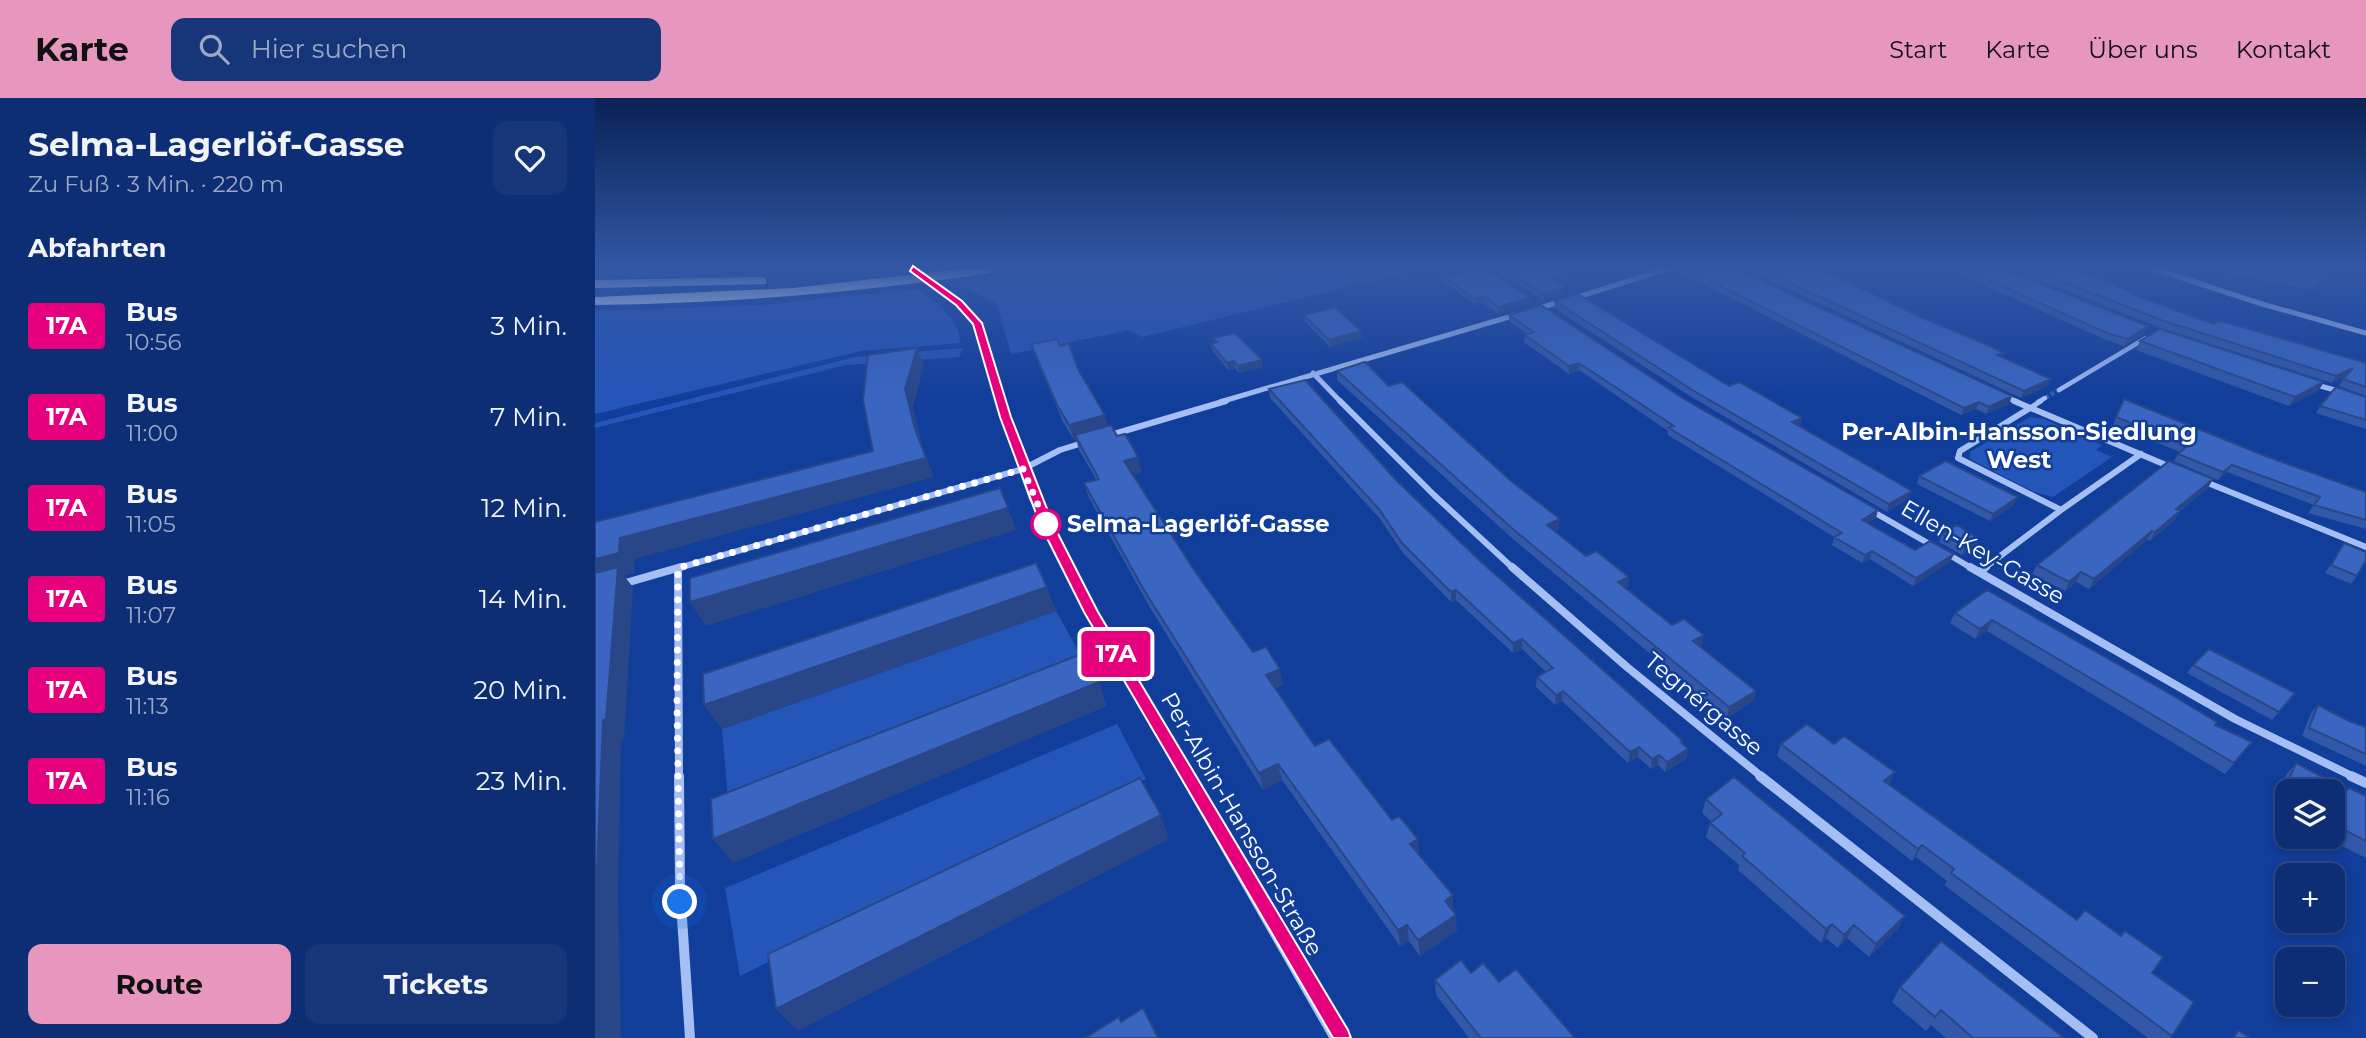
<!DOCTYPE html>
<html lang="de">
<head>
<meta charset="utf-8">
<style>
	:root { --surface:#0d2e74; --page:#163679; --text:#f1f3f6; --muted:#9aa8c5; --line:#2d4a86; --accent:#e797bd }
	body { margin:0; font-family:Montserrat,sans-serif; background:var(--page); color:var(--text); height:100vh; display:flex; flex-direction:column; font-size:26px; white-space:nowrap }
	* { box-sizing:border-box; margin:0 }
	p { font-size:23px; color:var(--muted) }
	.icon { flex:none; width:38px; height:38px; fill:none; stroke:currentColor; stroke-width:2; stroke-linecap:round; stroke-linejoin:round }
	.map { position:relative; flex:1; overflow:hidden }
	.drawer { display:flex; flex-direction:column; background:var(--surface); width:595px }
	.drawer>* { flex:none }
	.badge { padding:0 14px; border-radius:5px; font-size:24px; line-height:46px }
	.controls { position:absolute; left:1680px; top:681px; display:grid; gap:14px }
	.controls a { display:grid; place-items:center; width:70px; height:70px; border-radius:14px; background:var(--surface); box-shadow:0 4px 10px #0003,0 0 0 2px var(--line); font-size:35px }
	.you { position:absolute; width:35px; height:35px; margin:-18px; border:5px solid #fff; border-radius:50%; background:#1a73e8; box-shadow:0 0 0 10px #1a73e833 }
	.map>.badge { position:absolute; translate:-50% -50%; box-shadow:0 0 0 4px #fff }
	h2 { padding:0 28px; font-size:26px; line-height:63px }
	.round { display:grid; place-items:center; flex:none; width:74px; height:74px; border-radius:14px; background:var(--page) }
	.summary { display:flex; align-items:center; justify-content:space-between; height:119px; padding:0 28px }
	h1 { font-size:33px; font-weight:700; line-height:52px }
	.button { display:flex; gap:14px; margin-top:auto; padding:14px 28px }
	.button a { flex:1; height:80px; border-radius:14px; background:var(--accent); color:#111; font-size:28px; font-weight:700; line-height:80px; text-align:center }
	.button a+a { background:var(--page); color:var(--text) }
	ul { padding:0; list-style:none }
	li { display:flex; align-items:center; gap:21px; height:91px; padding:0 28px }
	li div { flex:1 }
	li b { display:block; font-size:26px }
	li em { font-style:normal }
	li .badge { min-width:77px; font-weight:700; text-align:center }
	header { display:flex; align-items:center; gap:42px; box-sizing:border-box; height:98px; padding:0 35px; background:var(--accent); color:#111 }
	header strong { font-size:33px }
	nav { display:flex; gap:38px; margin-inline-start:auto; font-size:24px }
	.search { width:490px; height:63px; background:var(--page); display:flex; align-items:center; gap:18px; box-sizing:border-box; padding:0 24px; border-radius:14px; color:var(--muted); font-size:26px }
	main { display:flex; flex:1; min-height:0 }
	.map>svg:first-child { display:block }
	.green { fill:#2455b9 }
	.lines { fill:none; stroke-linecap:round; stroke-linejoin:round }
	.pedestrian-tunnel { stroke:#355aaa; stroke-width:4.5; stroke-dasharray:4.5 2; stroke-linecap:butt }
	.pedestrian-far1 { stroke:#a5bff4; stroke-width:4.5 }
	.pedestrian { stroke:#a5bff4; stroke-width:5 }
	.minor-far3 { stroke:#a5bff4; stroke-width:5 }
	.minor-far2 { stroke:#a5bff4; stroke-width:6 }
	.minor-far1 { stroke:#a5bff4; stroke-width:8 }
	.minor { stroke:#a5bff4; stroke-width:10 }
	.tertiary { fill:#a5bff4; fill-rule:evenodd }
	.motorway { fill:#fff; fill-rule:evenodd }
	.tertiary-bridge { stroke:#a5bff4; stroke-width:9 }
	.wall { fill:#3258a7 }
	.shaded-wall { fill:#294788 }
	.building { fill:#3a66c2; stroke:#294788; stroke-width:2 }
	.line { fill:#e6007e; stroke:#fff; stroke-width:2 }
	.walk { stroke:#fff; stroke-width:7; stroke-dasharray:0 12.6 }
	.stop-dot { fill:#fff; stroke:#e6007e; stroke-width:3.5 }
	.labels { text-anchor:middle; stroke-width:5; stroke-linejoin:round; paint-order:stroke }
	.stop-label { font-size:23px; font-weight:bold; fill:#fff; stroke:#113d9b; text-anchor:start }
	.street-label { font-size:23px; fill:#fff; stroke:#113d9b }
	.neighbourhood-label { font-size:24px; font-weight:bold; fill:#fff; stroke:#113d9b }
</style>
</head>
<body>
<header>
<strong>Karte</strong>
<div class="search"><svg class="icon" aria-label="search" viewBox="0 0 24 24"><circle cx="10" cy="10" r="6"/><path d="M15 15l6 6"/></svg>Hier suchen</div>
<nav><a>Start</a><a>Karte</a><a>Über uns</a><a>Kontakt</a></nav>
</header>
<main>
<section class="drawer">
<div class="summary"><div><h1>Selma-Lagerlöf-Gasse</h1><p>Zu Fuß · 3 Min. · 220 m</p></div><a class="round"><svg class="icon" aria-label="heart" viewBox="0 0 24 24"><path d="M12 20l-8-8c-3-5 5-10 8-4 3-6 11-1 8 4z"/></svg></a></div>
<h2>Abfahrten</h2>
<ul>
<li><span class="badge" style="background:#e6007e;color:#fff">17A</span><div><b>Bus</b><p>10:56</p></div><em>3 Min.</em></li>
<li><span class="badge" style="background:#e6007e;color:#fff">17A</span><div><b>Bus</b><p>11:00</p></div><em>7 Min.</em></li>
<li><span class="badge" style="background:#e6007e;color:#fff">17A</span><div><b>Bus</b><p>11:05</p></div><em>12 Min.</em></li>
<li><span class="badge" style="background:#e6007e;color:#fff">17A</span><div><b>Bus</b><p>11:07</p></div><em>14 Min.</em></li>
<li><span class="badge" style="background:#e6007e;color:#fff">17A</span><div><b>Bus</b><p>11:13</p></div><em>20 Min.</em></li>
<li><span class="badge" style="background:#e6007e;color:#fff">17A</span><div><b>Bus</b><p>11:16</p></div><em>23 Min.</em></li>
</ul>
<div class="button"><a>Route</a><a>Tickets</a></div>
</section>
<div class="map">
<svg width="1771" height="940" viewBox="0 0 1771 940">
	<rect width="100%" height="100%" fill="#113d9b"/>
	<path class="green" d="M0,171H205L69,177L1,176Z
		M446,171H828L547,239L535,232L416,256L402,206C388,198 375,194 362,184Z
		M322,191C341,205 365,220 365,245L266,253L0,316V213L167,207Z
		M368,250L364,259L251,267L0,330V325L260,259Z
		M1435,319L1449,321L1507,347L1501,352L1517,359L1458,399L1439,394L1375,361V354Z
		M461,513L498,579L135,725L127,631Z
		M522,626L551,681L145,878L130,790Z"/>
	<g class="lines">
		<path class="pedestrian-tunnel" d="M1450,300L1464,292"/>
		<path class="pedestrian-far1" d="M1464,292L1551,240
			M1443,304L1450,300"/>
		<path class="pedestrian" d="M1435,310L1446,303"/>
		<path class="minor-far3" d="M1560,171L1667,206L1771,235
			M979,200L1072,171
			M942,211L967,203
			M718,275L746,304
			M1718,286L1747,294
			M1408,298L1423,304
			M625,304L924,216"/>
		<path class="minor-far2" d="M745,303L839,397L919,471
			M1419,303L1578,370
			M1435,310L1365,353L1363,360L1466,412L1546,356
			M512,338L631,303
			M1608,383L1771,449
			M1275,412L1338,448
			M1351,455L1378,471
			M80,471L428,371L465,352L491,344
			M1388,471L1466,412"/>
		<path class="minor-far1" d="M917,469L1032,569L1167,679
			M1375,469L1640,621L1759,679
			M83,470L84,679
			M1384,474L1391,469
			M27,486L86,469"/>
		<path class="minor" d="M84,678L85,790L95,940
			M1165,678L1498,940
			M1756,678L1771,685"/>
		<path class="tertiary" d="M361,203H367L386,225L415,319L446,401L502,514L755,940H734L490,514L434,401L405,319L378,226L361,207Z"/>
		<path class="motorway" d="M367,171H401L394,175C263,195 132,205 0,207V199L198,190Z
			M166,179L171,180V186L0,190V182Z"/>
		<path class="tertiary-bridge" d="M318,171L364,205"/>
	</g>
	<path class="wall" d="M902,171H964L970,181L962,184L971,189V196L948,202L902,173Z
		M1079,171H1141L1414,306L1391,316L1381,311L1366,317Z
		M1151,171H1226L1406,259L1453,288L1426,300Z
		M1353,171H1407L1550,235L1529,248L1509,241Z
		M1417,171H1480L1541,196V198L1619,226L1771,265V298L1744,288L1750,278L1737,285L1563,229Z
		M1611,171H1730V172L1719,192Z
		M849,179L935,200V206L903,216L888,205L880,207L850,185Z
		M960,203L1134,288L1207,320L1205,327L1203,328L1317,393L1314,400L1292,414L1098,300L959,210Z
		M709,217L767,240L735,249L710,224Z
		M914,217L1089,301L1281,420L1272,425L1320,452L1355,464L1318,488L1275,461L1267,465L1237,447L1239,439L1073,337V333L984,272L974,276L929,244L930,237L932,236L914,223Z
		M618,240L668,269L644,275L640,270L633,272L618,253L616,246L619,245Z
		M1545,243L1724,292L1694,308L1541,252Z
		M436,246L465,248L483,271L513,328L522,338L547,374L537,377L601,475L658,554L688,587L680,590L708,631L720,648L797,722L823,741L824,757L858,813L862,833L825,858L814,843L805,848L687,682L668,692L554,508L494,400L489,385L501,381L484,352L481,341L479,342L467,322L441,260Z
		M742,273L794,288L964,431L960,433L991,458L1034,479L1033,489L1030,490L1077,527L1107,547L1104,548L1161,593L1158,603L1132,620L919,442L742,282Z
		M674,291L802,383L884,462L1088,643L1087,646L1093,651L1091,661L1070,674L1063,667L1056,671L1043,659L1033,665L967,603L960,607L941,589L942,579L951,574L927,551L918,555L861,502L856,504L808,455L785,421L675,300Z
		M1771,299V331L1721,315L1725,308Z
		M1525,308L1771,394V431L1713,415L1719,407L1632,374L1623,382L1579,363L1585,354L1518,327Z
		M1324,378L1419,407L1395,423L1322,386Z
		M1613,390L1585,413L1580,422L1555,443L1552,442L1494,491L1481,484L1470,493L1437,476L1442,467Z
		M1347,436L1381,449L1367,457L1344,444Z
		M1749,445L1762,478L1756,486L1730,475Z
		M1392,492L1620,627L1648,655L1630,676L1392,533L1380,541L1355,525L1360,515Z
		M1598,567L1700,595L1677,622L1592,575Z
		M1723,607L1754,623L1771,629V668L1707,638L1716,615Z
		M1186,646L1294,687L1557,875L1577,938L1575,940H1553L1349,787L1352,783L1321,759L1317,763L1182,658Z
		M1701,665L1752,692L1754,690L1771,698V760L1727,738H1738V693H1692V708L1680,702L1691,677Z
		M1111,701L1310,818L1302,832L1274,859L1252,840L1243,850L1231,840L1226,845L1143,772L1144,767L1111,739L1115,725L1117,724L1107,715Z
		M876,875L904,884L980,940H874L841,897L840,882Z
		M1305,889L1469,940H1351L1336,927L1331,933L1297,904Z"/>
	<path class="shaded-wall" d="M970,175V181L955,186V179Z
		M971,189V196L948,202V196Z
		M888,198V205L880,207V201Z
		M935,200V206L903,216V209Z
		M1553,228L1550,235L1529,248L1532,241Z
		M766,233L767,240L735,249L734,242Z
		M322,250L329,267L318,309L328,350L339,379L40,461L39,475L29,478L38,489L29,642L26,643L23,795L26,940H2L0,461L25,440L331,360L320,331L310,291Z
		M667,262L668,269L644,275L643,268Z
		M639,263L640,270L633,272L632,265Z
		M984,265V272L974,276V268Z
		M1758,270L1753,277L1737,285L1741,278Z
		M1456,281L1453,288L1426,300L1429,293Z
		M1729,284L1724,292L1694,308L1700,299Z
		M1417,298L1414,306L1391,316L1394,309Z
		M1384,304L1381,311L1366,317L1369,310Z
		M510,317L514,332L480,337L481,341L479,342L474,327Z
		M1207,320L1205,327L1195,332L1197,324Z
		M543,359L547,374L533,378L529,363Z
		M1637,367L1632,374L1623,382L1628,374Z
		M1618,381L1613,390L1576,420L1581,411Z
		M1317,393L1314,400L1292,414L1294,406Z
		M1423,399L1419,407L1395,423L1398,416Z
		M413,410L421,432L111,528L95,504Z
		M1283,412L1281,420L1264,430L1267,422Z
		M1585,413L1580,422L1555,443L1560,434Z
		M965,421L964,431L951,436L952,427Z
		M1557,433L1552,442L1494,491L1499,481Z
		M1384,441L1381,449L1367,457L1370,449Z
		M1277,453L1275,461L1267,465L1270,457Z
		M1359,456L1355,464L1318,488L1321,480Z
		M1486,474L1481,484L1470,493L1474,484Z
		M1034,479L1033,489L1022,494L1023,484Z
		M452,489L461,513L127,631L109,607Z
		M861,492V502L856,504V494Z
		M1397,522L1392,533L1380,541L1385,531Z
		M1109,537L1107,547L1096,553L1098,543Z
		M927,541V551L918,555V545Z
		M685,571L688,587L674,593L671,577Z
		M504,584L512,608L138,765L118,741Z
		M968,593L967,603L960,607L961,597Z
		M1161,593L1158,603L1132,620L1134,609Z
		M1044,649L1043,659L1033,665L1035,654Z
		M1093,651L1091,661L1070,674L1072,664Z
		M1064,657L1063,667L1056,671L1057,661Z
		M683,666L687,682L668,692L664,675Z
		M1300,674L1294,687L1289,683Z
		M566,717L574,741L203,933L181,911Z
		M823,741L824,758L815,746Z
		M1327,747L1321,759L1317,763L1323,751Z
		M858,797V813L850,803Z
		M861,817L862,833L825,858L823,842Z
		M1310,818L1302,832L1274,859L1281,846Z
		M1237,826L1231,840L1226,845L1231,831Z
		M812,827L814,843L805,848L803,832Z
		M1259,827L1252,840L1243,850L1249,837Z"/>
	<path class="building" d="M882,171H890L935,200L903,209L888,198L880,201L849,179Z
		M910,171H964L970,175L955,179L971,189L948,196Z
		M1091,171H1141L1417,298L1394,309L1384,304L1369,310Z
		M1165,171H1226L1328,220L1395,248L1408,255L1402,257L1456,281L1429,293Z
		M1369,171H1407L1553,228L1532,241L1512,235Z
		M1436,171H1480L1541,196L1539,197L1619,226L1622,223L1633,225L1771,265V289L1748,281L1758,270L1741,278L1566,222Z
		M983,196L1134,288L1144,284L1207,320L1197,324L1317,393L1294,406L1099,293L960,203Z
		M946,207L1089,301L1283,412L1267,422L1320,452L1335,443L1359,456L1321,480L1277,453L1270,457L1239,439L1247,435L1074,330L1079,328L984,265L974,268L930,237L939,234L914,217Z
		M740,209L766,233L734,242L709,217Z
		M1565,231L1729,284L1700,299L1545,243Z
		M640,235L667,262L643,268L639,263L632,265L616,246L622,244L618,240Z
		M462,241L465,248L474,246L483,271L510,317L474,327L462,307L436,246Z
		M322,250L310,291L320,331L331,360L25,440L24,455L0,461V424L278,353L268,302L273,257Z
		M770,264L794,288L807,284L916,383L965,421L952,427L991,458L1001,453L1034,479L1023,484L1077,527L1089,521L1109,537L1098,543L1161,593L1134,609L919,432L742,273Z
		M710,282L802,383L884,462L1088,643L1086,644L1093,651L1072,664L1064,657L1057,661L1044,649L1035,654L968,593L961,597L942,579L958,570L927,541L918,545L861,492L856,494L807,445L784,411L674,291Z
		M1741,289L1771,299V322L1725,308Z
		M1529,301L1673,359L1771,394V422L1719,407L1725,399L1637,367L1628,374L1583,356L1592,348L1521,319Z
		M516,327L522,338L530,336L543,359L529,363L601,475L658,554L671,549L685,571L671,577L708,631L720,648L734,641L797,722L804,718L823,741L815,746L858,797L850,803L861,817L823,842L812,827L803,832L683,666L664,675L549,492L489,385L504,381L480,337Z
		M1351,363L1423,399L1398,416L1324,378Z
		M1574,363L1618,381L1581,411L1585,413L1560,434L1557,433L1499,481L1486,474L1474,484L1442,467Z
		M405,390L413,410L95,504V480Z
		M1362,427L1384,441L1370,449L1347,436Z
		M1749,445L1771,454V462L1762,478L1736,467Z
		M441,465L452,489L109,607L108,576Z
		M23,469L11,621L8,622L2,774V940H0V475Z
		M1392,492L1570,593L1622,624L1620,627L1657,644L1639,665L1397,522L1385,531L1360,515Z
		M1614,551L1700,595L1684,614L1598,567Z
		M489,555L504,584L118,741L116,701Z
		M1723,607L1754,623L1771,629V656L1714,630Z
		M1212,626L1239,646L1249,638L1300,674L1289,683L1482,822L1490,812L1526,838L1530,833L1568,859L1557,875L1599,904L1577,938L1356,775L1359,771L1327,747L1323,751L1186,646Z
		M1701,665L1752,692L1754,690L1771,698V743L1738,726V693H1696L1690,690Z
		M1139,679L1310,818L1281,846L1259,827L1249,837L1237,826L1231,831L1147,758L1150,755L1115,725L1127,716L1111,701Z
		M545,680L566,717L181,911L173,856Z
		M1346,843L1469,940H1378L1346,912L1340,919L1305,889Z
		M866,862L876,875L888,865L904,884L921,871L980,940H886L840,882Z
		M548,910L563,940H490L524,919L526,924Z
		M1643,932L1655,940H1639Z"/>
	<linearGradient id="sky" x2="0" y2="1"><stop stop-color="#092255"/><stop offset="0.56" stop-color="#3257a4"/><stop offset="1" stop-color="#3257a4" stop-opacity="0"/></linearGradient>
	<rect width="1771" height="303" fill="url(#sky)"/>
	<path class="line" d="M318,168L367,203L387,225L416,319L458,426L503,514L753,932L756,940H738L489,514L445,426L405,319L378,226L361,207L315,173Z"/>
	<g class="lines">
		<path class="walk" d="M85,804L82,604L83,470L428,371L451,426"/>
	</g>
	<circle class="stop-dot" cx="451" cy="426" r="14"/>
	<g class="labels">
		<g class="stop-label">
			<text x="472" y="434">Selma-Lagerlöf-Gasse</text>
		</g>
		<g class="street-label">
			<text transform="translate(1388 454) rotate(30)" y="8">Ellen-Key-Gasse</text>
			<text transform="translate(1109 606) rotate(40)" y="8">Tegnérgasse</text>
			<text transform="translate(647 726) rotate(60)" y="8">Per-Albin-Hansson-Straße</text>
		</g>
		<g class="neighbourhood-label">
			<text x="1424" y="342">Per-Albin-Hansson-Siedlung<tspan x="1424" dy="28">West</tspan></text>
		</g>
	</g>
</svg>
<div class="controls">
<a><svg class="icon" aria-label="layers" viewBox="0 0 24 24"><path d="M12 4l9 5-9 5-9-5zM3 14l9 5 9-5"/></svg></a>
<a>+</a>
<a>−</a>
</div>
<div class="you" style="left:85px;top:804px"></div>
<b class="badge" style="left:521px;top:556px;background:#e6007e;color:#fff">17A</b>
</div>
</main>
</body>
</html>
